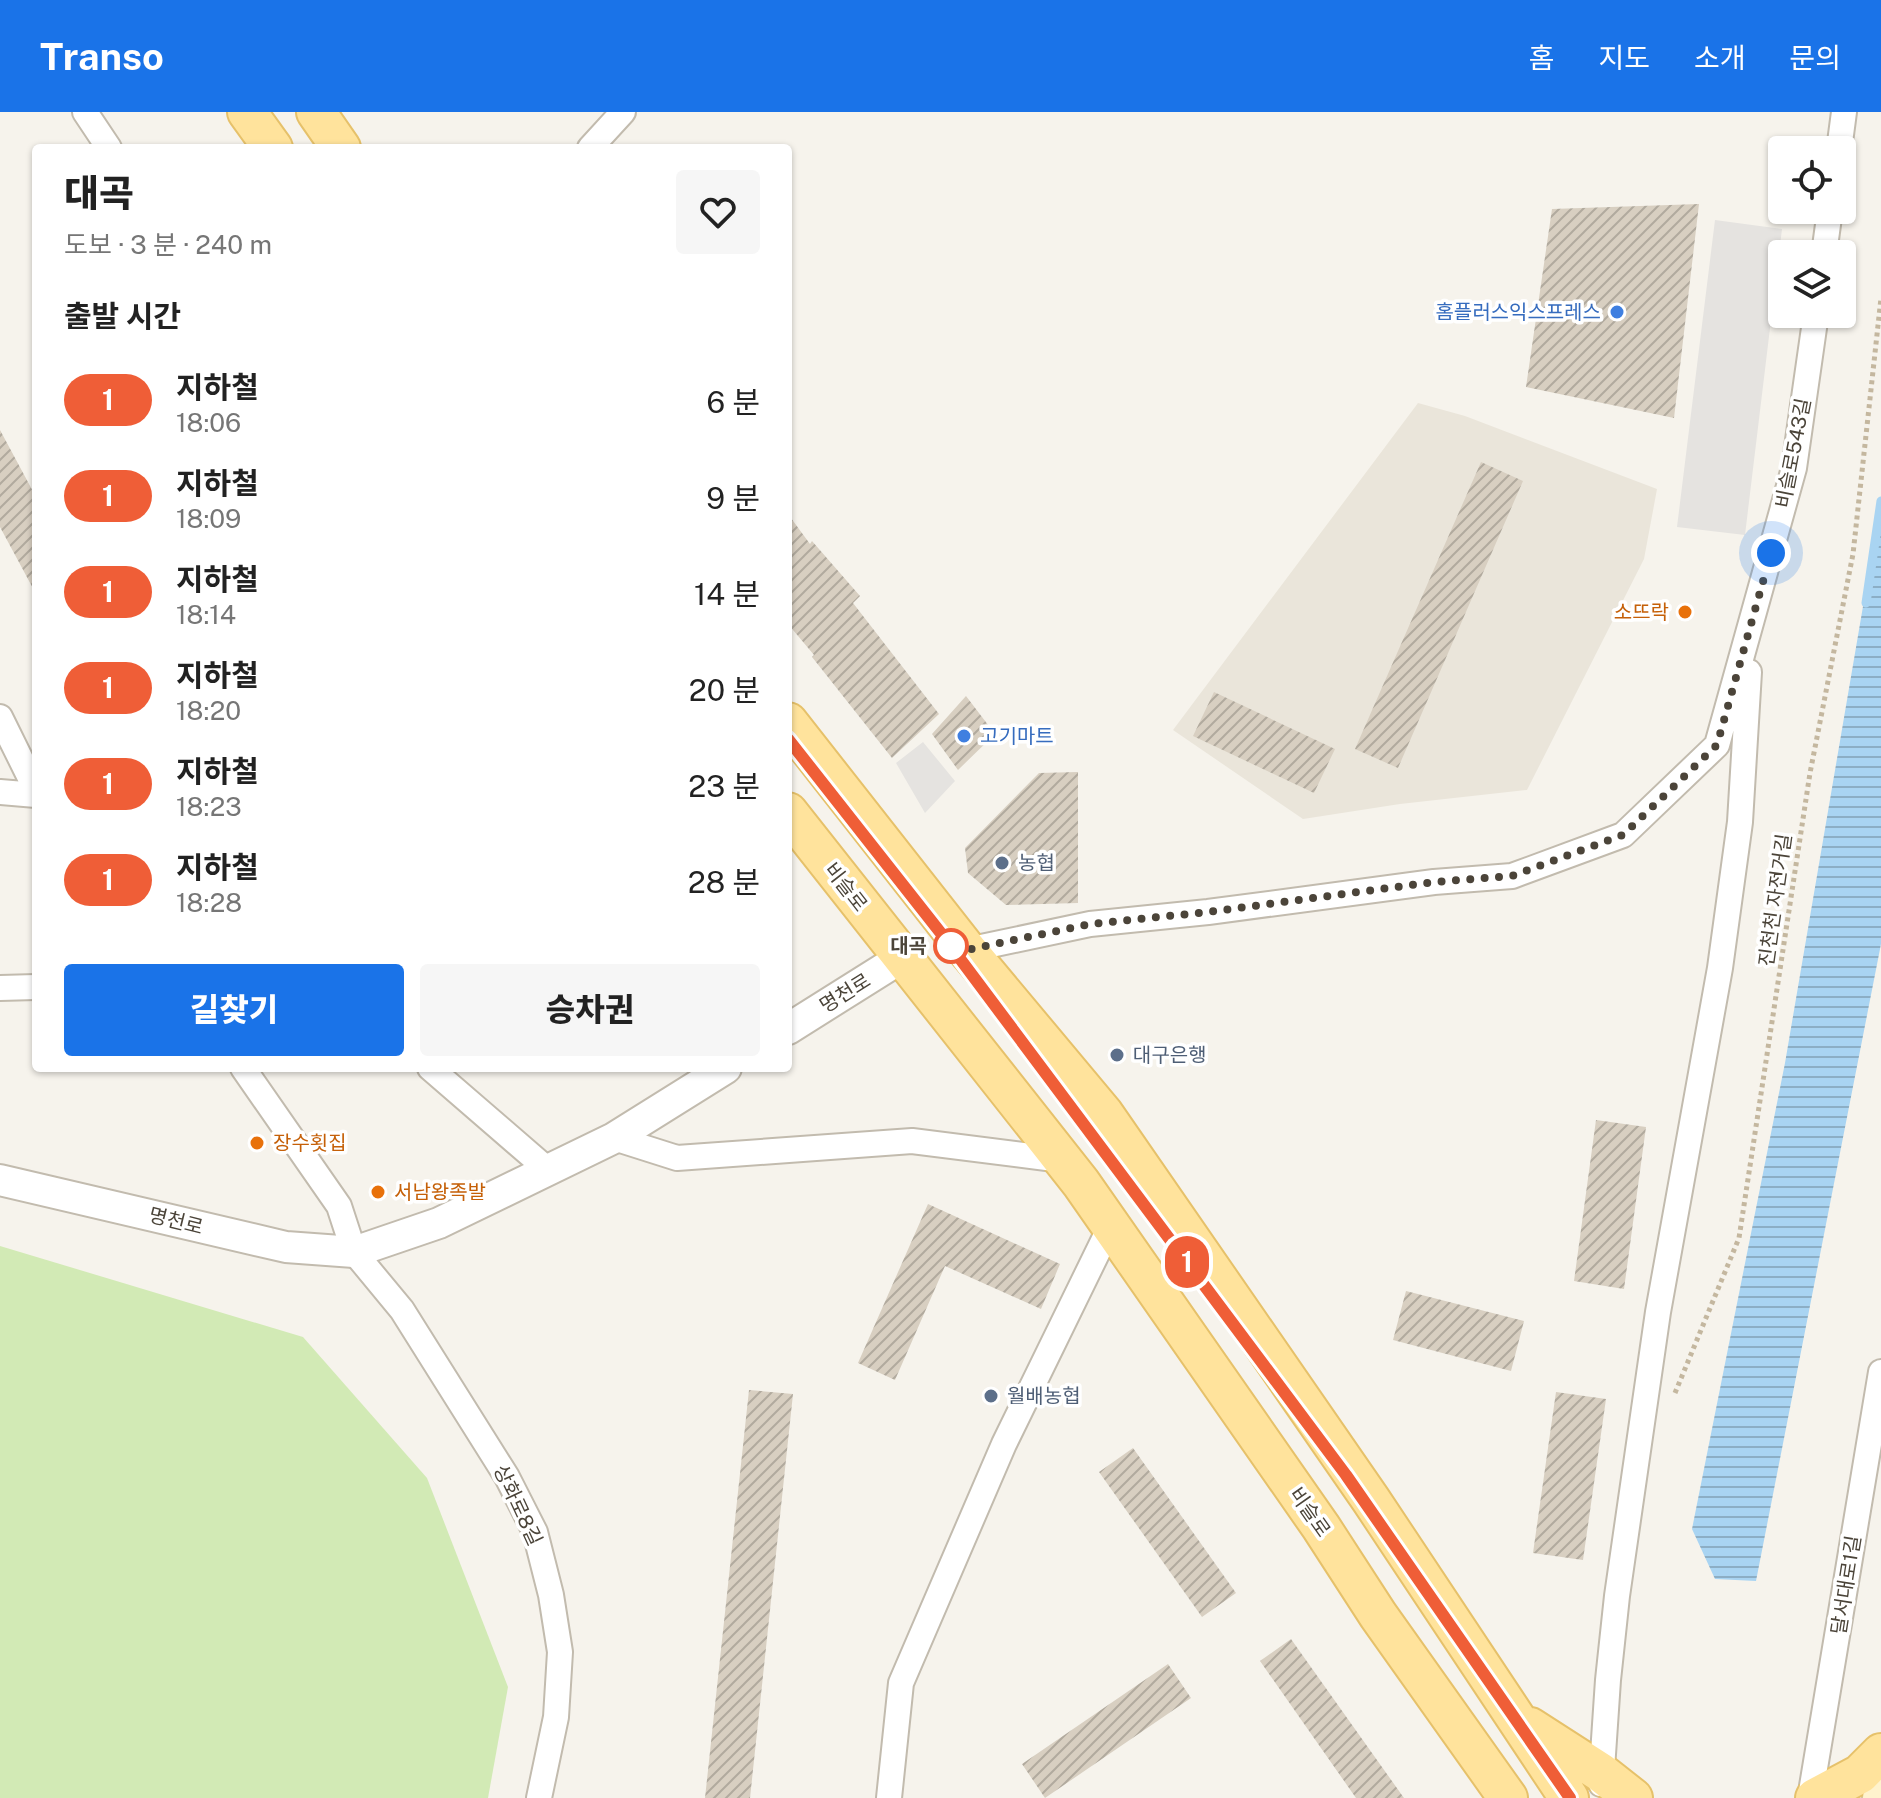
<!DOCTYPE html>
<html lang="ko">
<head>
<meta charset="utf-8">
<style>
	:root { --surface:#fff; --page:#f6f6f6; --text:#222; --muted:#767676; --accent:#1a73e8 }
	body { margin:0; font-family:"Public Sans","Noto Sans KR",sans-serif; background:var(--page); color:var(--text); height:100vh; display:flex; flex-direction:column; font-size:30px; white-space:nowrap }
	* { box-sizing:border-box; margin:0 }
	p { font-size:26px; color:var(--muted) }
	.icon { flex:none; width:44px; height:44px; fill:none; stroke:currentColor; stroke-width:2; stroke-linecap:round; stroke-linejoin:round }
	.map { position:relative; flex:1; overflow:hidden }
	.drawer { position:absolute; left:32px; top:32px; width:760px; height:928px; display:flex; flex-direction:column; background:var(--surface); border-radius:8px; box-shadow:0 2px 6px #0004 }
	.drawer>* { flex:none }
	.badge { padding:0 16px; border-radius:26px; font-size:28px; line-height:52px }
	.fabs { position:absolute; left:1768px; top:24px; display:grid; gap:16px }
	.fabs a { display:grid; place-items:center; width:88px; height:88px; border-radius:8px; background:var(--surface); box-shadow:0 2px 6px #0004; font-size:40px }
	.you { position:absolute; width:40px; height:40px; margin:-20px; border:6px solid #fff; border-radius:50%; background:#1a73e8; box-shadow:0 0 0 12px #1a73e833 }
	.map>.badge { position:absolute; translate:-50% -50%; box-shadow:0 0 0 4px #fff }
	h2 { padding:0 32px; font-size:30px; line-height:72px }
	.round { display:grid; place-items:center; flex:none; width:84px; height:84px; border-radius:8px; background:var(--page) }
	.head { display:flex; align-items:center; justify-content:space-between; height:136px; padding:0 32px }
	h1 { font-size:38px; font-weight:800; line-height:60px }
	.button { display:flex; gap:16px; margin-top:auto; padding:16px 32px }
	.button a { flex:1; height:92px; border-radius:8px; background:var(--accent); color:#fff; font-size:32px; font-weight:800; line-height:92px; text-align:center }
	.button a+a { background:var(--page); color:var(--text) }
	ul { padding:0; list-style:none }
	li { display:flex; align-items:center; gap:24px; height:96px; padding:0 32px }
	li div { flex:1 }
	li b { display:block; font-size:30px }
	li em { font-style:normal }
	li .badge { min-width:88px; font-weight:700; text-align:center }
	header { display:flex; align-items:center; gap:48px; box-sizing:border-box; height:112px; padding:0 40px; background:var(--accent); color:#fff }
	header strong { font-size:38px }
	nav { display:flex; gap:44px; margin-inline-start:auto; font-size:28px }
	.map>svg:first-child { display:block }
	.residential { fill:#eae5da }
	.park { fill:#d2eab5 }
	.parking { fill:#e5e3e0 }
	.water { fill:url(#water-rules) }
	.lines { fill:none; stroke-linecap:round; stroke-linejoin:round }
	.stream { stroke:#a9d4f2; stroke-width:9 }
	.building { fill:url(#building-hatch) }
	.minor-casing { stroke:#c2bbae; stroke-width:28 }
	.tertiary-casing { stroke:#c2bbae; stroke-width:34 }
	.secondary-casing { stroke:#d6c79b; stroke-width:38 }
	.primary-casing { stroke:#e6c16a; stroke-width:42 }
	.path { stroke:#c4b79f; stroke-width:5; stroke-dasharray:4 4; stroke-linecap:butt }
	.minor { stroke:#fff; stroke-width:24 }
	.tertiary { stroke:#fff; stroke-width:30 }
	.secondary { stroke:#fff3cd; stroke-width:34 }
	.primary { stroke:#ffe39c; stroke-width:38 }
	.line-casing { stroke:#fff; stroke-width:18 }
	.line { stroke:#ef5e37; stroke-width:12 }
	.walk { stroke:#4b4439; stroke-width:8; stroke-dasharray:0 14.4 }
	.shop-dot { fill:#3f7fe0; stroke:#fff; stroke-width:3 }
	.food-dot { fill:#e8710a; stroke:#fff; stroke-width:3 }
	.service-dot { fill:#5c6f8a; stroke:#fff; stroke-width:3 }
	.stop-dot { fill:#fff; stroke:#ef5e37; stroke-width:4 }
	.labels { text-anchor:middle; stroke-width:7; stroke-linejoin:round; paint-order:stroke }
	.shop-label { font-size:20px; fill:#366cbe; stroke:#fff; text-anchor:end }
	.street-label { font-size:20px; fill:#4b4439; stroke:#fff }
	.food-label { font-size:20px; fill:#c56008; stroke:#fff; text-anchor:start }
	.service-label { font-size:20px; fill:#4e5e75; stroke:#fff; text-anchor:start }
	.stop-label { font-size:20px; font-weight:bold; fill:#4b4439; stroke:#fff; text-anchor:end }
</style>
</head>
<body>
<header>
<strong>Transo</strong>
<nav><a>홈</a><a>지도</a><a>소개</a><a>문의</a></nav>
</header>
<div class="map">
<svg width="1881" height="1686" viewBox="0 0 1881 1686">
	<defs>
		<pattern id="water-rules" width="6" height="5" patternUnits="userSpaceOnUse" patternTransform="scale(2)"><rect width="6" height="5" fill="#a9d4f2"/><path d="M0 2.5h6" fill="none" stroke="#8caec5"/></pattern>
		<pattern id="building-hatch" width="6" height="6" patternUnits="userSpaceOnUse" patternTransform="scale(2)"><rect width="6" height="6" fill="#d8cfc1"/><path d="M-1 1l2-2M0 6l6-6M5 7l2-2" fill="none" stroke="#b1aa9e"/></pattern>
	</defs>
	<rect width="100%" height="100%" fill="#f6f3ec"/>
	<path class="residential" d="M1418,291L1465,304L1657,377L1644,447L1527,678L1400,692L1303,707L1173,618Z"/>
	<path class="park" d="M0,1134L303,1225L427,1366L508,1575L488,1686H0Z"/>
	<path class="parking" d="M1715,108L1782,117L1745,423L1677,415Z
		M923,630L955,669L925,701L896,651Z"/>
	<path class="water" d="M1881,389V832L1756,1469L1715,1467L1692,1417L1785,951Z"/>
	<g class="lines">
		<path class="stream" d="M1866,491L1881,389"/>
	</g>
	<path class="building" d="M1699,92L1674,306L1526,275L1552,97Z
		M0,318L36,385V482L0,415Z
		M1481,350L1523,369L1398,656L1355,637Z
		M788,402L810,432L812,429L860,484L853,491L939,602L892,646L812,545L814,543L788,512Z
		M1214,580L1335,637L1314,681L1193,624Z
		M966,584L995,622L958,658L932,622Z
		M1078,660V791L1006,793L968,761L965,736L1039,661Z
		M1596,1008L1646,1015L1624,1177L1574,1169Z
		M928,1092L1060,1152L1041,1197L945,1154L895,1268L858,1251Z
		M1406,1179L1524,1209L1511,1259L1393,1228Z
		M749,1278L793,1282L750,1686H705Z
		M1556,1280L1606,1287L1583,1448L1533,1441Z
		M1133,1336L1236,1481L1202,1505L1099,1360Z
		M1291,1527L1404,1686H1356L1260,1549Z
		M1168,1552L1191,1586L1045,1686L1022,1652Z"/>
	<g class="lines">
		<g class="minor-casing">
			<path id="minor" d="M85,0L109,36
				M590,36L623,0
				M1839,38L1844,0
				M1824,142L1830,98
				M0,605L36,678
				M0,680L36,683
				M967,838L1090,812L1208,800L1434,770L1512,764L1623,723L1717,633L1794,356L1816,202
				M0,876L36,875
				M243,956L339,1094L354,1140L402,1198L507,1365L535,1420L551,1483L560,1540L556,1605L539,1686
				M430,956L548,1058
				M614,1026L677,1046L912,1029L1062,1048
				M1601,1672L1608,1568L1617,1484L1658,1200L1720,856L1740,710L1749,560
				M889,1686L901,1571L1004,1332L1110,1115
				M1810,1686L1881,1260"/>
		</g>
		<g class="tertiary-casing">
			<path id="tertiary" d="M788,917L901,846
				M0,1068L286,1135L354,1140L439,1111L614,1026L726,956"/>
		</g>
		<g class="secondary-casing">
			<path id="secondary" d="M1880,1686L1881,1683"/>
		</g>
		<g class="primary-casing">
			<path id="primary" d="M247,0L273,36
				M316,0L341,36
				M788,610L967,838L1104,1002L1371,1388L1569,1686
				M788,700L1081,1071L1321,1415L1378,1503L1508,1686
				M1530,1615L1600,1660L1633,1686
				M1815,1686L1860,1662L1881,1641"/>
		</g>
		<path class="path" d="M1675,1281L1739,1126L1810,661L1853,442L1881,186"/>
		<use href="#minor" class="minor"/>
		<use href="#tertiary" class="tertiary"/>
		<use href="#secondary" class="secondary"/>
		<use href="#primary" class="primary"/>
	</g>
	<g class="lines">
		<g class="line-casing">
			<path id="line" d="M788,627L940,820L1346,1363L1570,1686"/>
		</g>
		<use href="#line" class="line"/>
		<path class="walk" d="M951,834L958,827L967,838L1090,812L1208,800L1434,770L1512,764L1623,723L1717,633L1771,441"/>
	</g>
	<g class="shop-dot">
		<circle cx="1617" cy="200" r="8"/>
		<circle cx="964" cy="624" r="8"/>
	</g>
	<g class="food-dot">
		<circle cx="1685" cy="500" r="8"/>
		<circle cx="257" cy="1031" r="8"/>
		<circle cx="378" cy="1080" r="8"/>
	</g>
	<g class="service-dot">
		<circle cx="1002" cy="751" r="8"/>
		<circle cx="1117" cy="943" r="8"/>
		<circle cx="991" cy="1284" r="8"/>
	</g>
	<circle class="stop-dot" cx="951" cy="834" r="16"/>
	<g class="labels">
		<g class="shop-label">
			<text x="1601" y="207">홈플러스익스프레스</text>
			<text x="980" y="631" text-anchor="start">고기마트</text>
		</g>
		<g class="street-label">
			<text transform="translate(1793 341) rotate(-79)" y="7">비슬로543길</text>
			<text transform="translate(846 775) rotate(52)" y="7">비슬로</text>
			<text transform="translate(1775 788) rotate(-82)" y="7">진천천 자전거길</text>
			<text transform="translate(845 881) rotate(-32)" y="7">명천로</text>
			<text transform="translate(176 1109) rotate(14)" y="7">명천로</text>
			<text transform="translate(518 1393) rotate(65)" y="7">상화로8길</text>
			<text transform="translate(1310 1400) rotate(55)" y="7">비슬로</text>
			<text transform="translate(1846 1473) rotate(-81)" y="7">달서대로1길</text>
		</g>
		<g class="food-label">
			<text x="1669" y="507" text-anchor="end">소뜨락</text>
			<text x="273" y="1038">장수횟집</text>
			<text x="394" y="1087">서남왕족발</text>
		</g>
		<g class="service-label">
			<text x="1018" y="758">농협</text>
			<text x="1133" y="950">대구은행</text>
			<text x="1007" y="1291">월배농협</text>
		</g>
		<g class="stop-label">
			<text x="927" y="841">대곡</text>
		</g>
	</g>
</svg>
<div class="fabs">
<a><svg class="icon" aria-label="locate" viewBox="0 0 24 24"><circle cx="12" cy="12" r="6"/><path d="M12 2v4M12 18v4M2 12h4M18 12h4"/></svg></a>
<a><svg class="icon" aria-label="layers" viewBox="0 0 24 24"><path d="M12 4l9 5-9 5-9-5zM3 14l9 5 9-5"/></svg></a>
</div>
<div class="you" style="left:1771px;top:441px"></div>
<b class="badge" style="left:1187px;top:1150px;background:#ef5e37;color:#fff">1</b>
<section class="drawer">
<div class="head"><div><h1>대곡</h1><p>도보 · 3 분 · 240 m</p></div><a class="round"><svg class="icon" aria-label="heart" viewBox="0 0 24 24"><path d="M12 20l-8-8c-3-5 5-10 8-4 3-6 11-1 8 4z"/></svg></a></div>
<h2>출발 시간</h2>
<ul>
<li><span class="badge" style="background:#ef5e37;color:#fff">1</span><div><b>지하철</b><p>18:06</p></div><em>6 분</em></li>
<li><span class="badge" style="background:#ef5e37;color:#fff">1</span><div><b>지하철</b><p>18:09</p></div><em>9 분</em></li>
<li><span class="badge" style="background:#ef5e37;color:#fff">1</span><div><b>지하철</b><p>18:14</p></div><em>14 분</em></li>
<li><span class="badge" style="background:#ef5e37;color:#fff">1</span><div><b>지하철</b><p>18:20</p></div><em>20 분</em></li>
<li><span class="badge" style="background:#ef5e37;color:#fff">1</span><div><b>지하철</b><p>18:23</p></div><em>23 분</em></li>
<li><span class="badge" style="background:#ef5e37;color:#fff">1</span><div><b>지하철</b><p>18:28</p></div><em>28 분</em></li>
</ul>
<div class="button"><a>길찾기</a><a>승차권</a></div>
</section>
</div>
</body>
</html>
